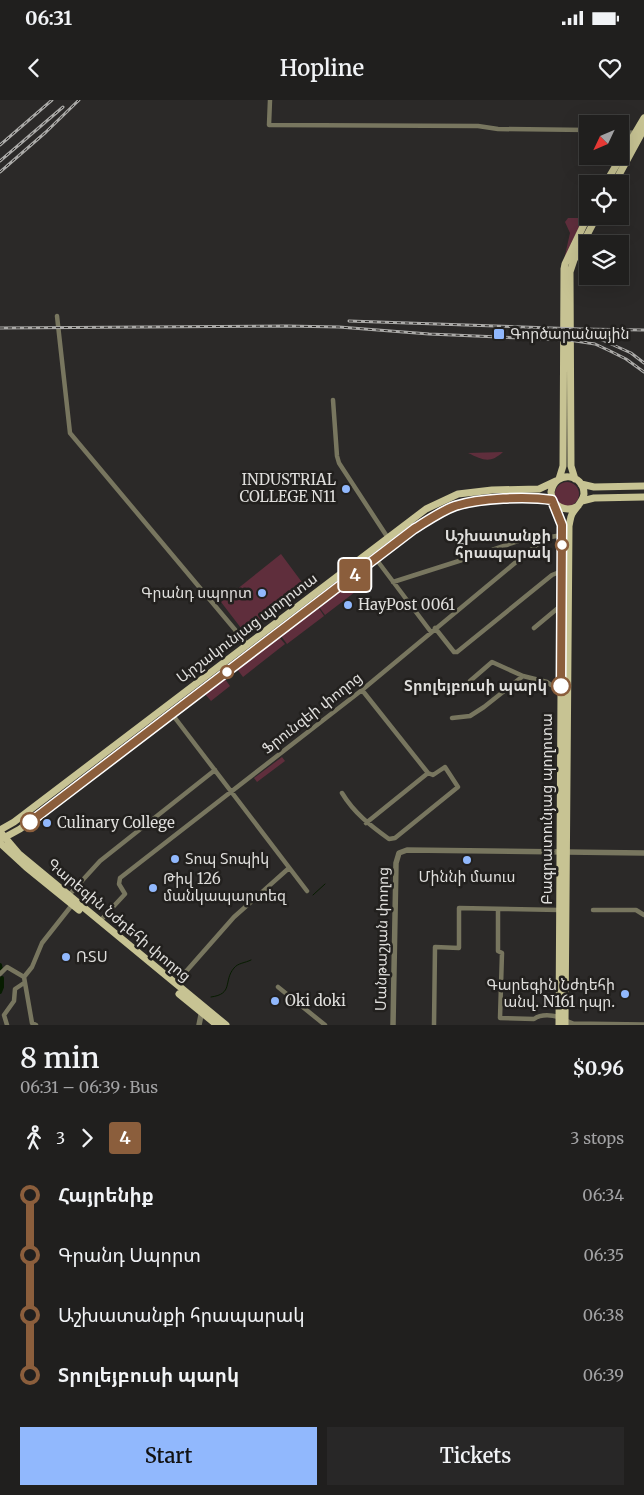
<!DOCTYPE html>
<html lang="en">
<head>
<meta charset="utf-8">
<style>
	:root { --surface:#201f1e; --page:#282727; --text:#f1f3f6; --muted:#a2a2a4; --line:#3d3d3c; --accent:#91b8fd }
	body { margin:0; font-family:Merriweather,"Noto Sans Armenian",serif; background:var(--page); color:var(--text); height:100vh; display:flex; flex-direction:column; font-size:19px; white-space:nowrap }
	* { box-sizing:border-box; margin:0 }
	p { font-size:16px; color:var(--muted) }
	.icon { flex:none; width:28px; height:28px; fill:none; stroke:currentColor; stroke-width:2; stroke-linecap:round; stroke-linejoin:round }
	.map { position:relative; height:925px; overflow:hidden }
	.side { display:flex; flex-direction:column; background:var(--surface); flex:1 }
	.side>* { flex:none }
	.badge { padding:0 10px; border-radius:4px; font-size:18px; line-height:32px }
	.needle { width:32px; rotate:226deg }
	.buttons { position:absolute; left:579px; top:15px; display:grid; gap:10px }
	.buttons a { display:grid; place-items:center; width:50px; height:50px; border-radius:0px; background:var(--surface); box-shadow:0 5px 20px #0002,0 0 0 1px var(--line); font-size:25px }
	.map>.badge { position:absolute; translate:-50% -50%; box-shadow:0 0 0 2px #fff }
	.legs { display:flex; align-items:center; gap:8px; height:55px; padding:0 20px; font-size:16px }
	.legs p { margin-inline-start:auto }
	.overview { display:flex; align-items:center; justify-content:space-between; height:85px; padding:0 20px }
	h1 { font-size:28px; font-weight:600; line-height:38px }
	.button { display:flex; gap:10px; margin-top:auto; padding:10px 20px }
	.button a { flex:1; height:58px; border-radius:0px; background:var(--accent); color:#111; font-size:20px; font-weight:600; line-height:58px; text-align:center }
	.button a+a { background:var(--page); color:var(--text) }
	ul { padding:0 20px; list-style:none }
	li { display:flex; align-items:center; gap:18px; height:60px; font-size:19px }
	li i { display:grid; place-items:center; width:8px; height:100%; margin:0 6px; background:currentColor }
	li i::after { content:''; width:12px; height:12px; margin:-6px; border:4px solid; border-radius:50%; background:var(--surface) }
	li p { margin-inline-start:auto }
	li:first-child i { background:linear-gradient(#0000 50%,currentColor 0) }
	li:last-child i { background:linear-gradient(currentColor 50%,#0000 0) }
	.status { display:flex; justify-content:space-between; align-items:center; height:35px; padding:0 25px; background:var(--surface); direction:ltr }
	.status svg { height:14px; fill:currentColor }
	header { display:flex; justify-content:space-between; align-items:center; height:65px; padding:0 20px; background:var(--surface); font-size:22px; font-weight:600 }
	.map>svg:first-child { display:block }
	.green { fill:#5f2e3c }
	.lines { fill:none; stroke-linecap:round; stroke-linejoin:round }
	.stream { stroke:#071c00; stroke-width:1 }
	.canal { stroke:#071c00; stroke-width:4 }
	.minor { stroke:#78765f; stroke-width:4.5 }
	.tertiary { stroke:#78765f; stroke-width:5.5 }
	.primary { stroke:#c7c393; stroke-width:7 }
	.rail-casing { stroke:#abaaa8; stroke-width:3 }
	.rail { stroke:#22201e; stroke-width:1; stroke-dasharray:4; stroke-linecap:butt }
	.line-1-casing { stroke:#fff; stroke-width:11 }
	.line-1 { stroke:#8b5e3c; stroke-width:8 }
	.poi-dot { fill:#91b8fd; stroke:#22201e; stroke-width:2 }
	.stop-1-dot { fill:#fff; stroke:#8b5e3c; stroke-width:2.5 }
	.labels { text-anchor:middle; stroke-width:5; stroke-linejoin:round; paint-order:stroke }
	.poi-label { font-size:15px; fill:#dfdedc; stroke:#22201e; text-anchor:start }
	.stop-label { font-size:15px; font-weight:bold; fill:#dfdedc; stroke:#22201e; text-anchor:end }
	.street-label { font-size:15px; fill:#dfdedc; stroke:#22201e }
</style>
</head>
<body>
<div class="status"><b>06:31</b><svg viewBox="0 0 49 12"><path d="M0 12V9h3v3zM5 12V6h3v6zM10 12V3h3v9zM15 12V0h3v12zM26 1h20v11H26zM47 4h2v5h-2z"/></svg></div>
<header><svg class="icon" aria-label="back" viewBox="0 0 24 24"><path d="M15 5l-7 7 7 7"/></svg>Hopline<svg class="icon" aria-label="heart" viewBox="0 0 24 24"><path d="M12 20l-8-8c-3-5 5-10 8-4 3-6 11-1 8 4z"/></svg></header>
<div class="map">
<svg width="644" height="925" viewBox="0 0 644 925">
	<rect width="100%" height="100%" fill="#2b2928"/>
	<path class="green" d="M568,118H582L583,119L564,160L570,133L565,122Z
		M503,352C490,364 483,360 468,353Z
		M555 394a12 12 0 1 1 24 0a12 12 0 1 1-24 0Z
		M281,454L304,485L244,532L221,502Z
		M365,471L372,479L325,515L319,507Z
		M318,507L324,516L287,544L281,536Z
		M279,537L285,544L243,577L237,569Z
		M225,579L230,586L211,601L205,594Z
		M282,657L285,661L257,682L254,678Z"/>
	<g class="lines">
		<path class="stream" d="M313,795L325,784
			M211,897C234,894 223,881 234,868C238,863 245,863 251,860"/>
		<path class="canal" d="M0,865L1,870
			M0,892L2,887V878"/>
		<path class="minor" d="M270,0L269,25L478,26L498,29L588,30
			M620,32L638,33
			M57,216L70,333L247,544
			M333,300L337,356L339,363L388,438
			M376,459L431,532
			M393,482L462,460L533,436L545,438
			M435,528L454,552H457L552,475L562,471
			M534,528L558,508L562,509
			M470,581L492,562L523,576
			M172,614L307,791
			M452,618L470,616L484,607L523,576L547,582L551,585L561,586
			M342,693C354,713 371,726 389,739L395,738L458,687L445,667L433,675L428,673L362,590
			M366,723L428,673
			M69,795L100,761L215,670
			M498,809V851L502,853L500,918L534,919C541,914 551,915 559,917
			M593,810H636L644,815
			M100,821L125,794L119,784L120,778L362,590L545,438L562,435
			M0,874L7,867L24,877
			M175,884L234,817L289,768
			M278,887L325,925
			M7,925L4,915L14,901L15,889L24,883
			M36,925L32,923L24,877L32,867L42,843L72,805
			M434,925L435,847L459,848V808L560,810"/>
		<path class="tertiary" d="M563,920L573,924L644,925
			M199,925L202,910
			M393,925L396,763L399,753L407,750L644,753"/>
		<path class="primary" d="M605,84L644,18
			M614,84L644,29
			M559,379L563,366L564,169L565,164L588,116
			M575,379L571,366L570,172L574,160L597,116
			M581,384L594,387L644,386
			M582,401L594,398L644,397
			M555,404L562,425L559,925
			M0,730L14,722L426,409L458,394L492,390L539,389L556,381
			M2,734L19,754L226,925
			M0,740L20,729L425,422C435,416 445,409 456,406C480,398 528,396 552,400
			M0,743L26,767L79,810
			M179,894L217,925
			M565,925L569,426C570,422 570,418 572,414C576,407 583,402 584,394C584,373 555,370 551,392C552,407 566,413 578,406"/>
		<g class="rail-casing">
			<path id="rail" d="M0,45L52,0
				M0,61L63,7
				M0,72L46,32L79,0
				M349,221L580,229L644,230
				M0,228L286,226L339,227L429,234L569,240L595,244L610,251L626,259L644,272
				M600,239L631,253L644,263"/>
		</g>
		<use href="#rail" class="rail"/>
	</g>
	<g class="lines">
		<g class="line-1-casing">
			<path id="line-1" d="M30,722L414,429C427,421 441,411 455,406C479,398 527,396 552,400L562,425L561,586"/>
		</g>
		<use href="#line-1" class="line-1"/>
	</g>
	<g class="poi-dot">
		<rect x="493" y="228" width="12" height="12" rx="2.5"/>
		<circle cx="346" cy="389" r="5"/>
		<circle cx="262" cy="493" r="5"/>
		<circle cx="348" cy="505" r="5"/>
		<circle cx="47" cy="723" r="5"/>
		<circle cx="175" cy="759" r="5"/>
		<circle cx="467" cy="760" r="5"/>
		<circle cx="153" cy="788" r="5"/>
		<circle cx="66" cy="857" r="5"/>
		<circle cx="625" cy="894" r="5"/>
		<circle cx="275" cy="901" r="5"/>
	</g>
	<g class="stop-1-dot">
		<circle cx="562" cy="445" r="6"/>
		<circle cx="227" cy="572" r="6"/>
		<circle cx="561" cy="586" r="9"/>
		<circle cx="30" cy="722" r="9"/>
	</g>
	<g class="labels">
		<g class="poi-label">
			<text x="510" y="239">Գործարանային</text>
			<text x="336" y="385" text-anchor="end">INDUSTRIAL<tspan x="336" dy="17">COLLEGE N11</tspan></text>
			<text x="252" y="498" text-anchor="end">Գրանդ սպորտ</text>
			<text x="358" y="510">HayPost 0061</text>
			<text x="57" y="728">Culinary College</text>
			<text x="185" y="764">Տոպ Տոպիկ</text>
			<text x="467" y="782" text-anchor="middle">Միննի մաուս</text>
			<text x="163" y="784">Թիվ 126<tspan x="163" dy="17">մանկապարտեզ</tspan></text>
			<text x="76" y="862">ՌՏՍ</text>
			<text x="615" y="890" text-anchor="end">Գարեգին Նժդեհի<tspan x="615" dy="17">անվ. N161 դպր.</tspan></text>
			<text x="285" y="906">Oki doki</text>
		</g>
		<g class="stop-label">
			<text x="551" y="441">Աշխատանքի<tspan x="551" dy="17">հրապարակ</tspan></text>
			<text x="547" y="591">Տրոլեյբուսի պարկ</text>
		</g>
		<g class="street-label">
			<text transform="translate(247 528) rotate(-37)" y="5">Արշակունյաց պողոտա</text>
			<text transform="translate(312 613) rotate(-38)" y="5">Ֆրունզեի փողոց</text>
			<text transform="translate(547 709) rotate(-90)" y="5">Բագրատունյաց պողոտա</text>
			<text transform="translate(119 820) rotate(40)" y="5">Գարեգին Նժդեհի փողոց</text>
			<text transform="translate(382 839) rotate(-89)" y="5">Մանթաշյան փողոց</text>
		</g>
	</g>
</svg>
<div class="buttons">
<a><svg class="needle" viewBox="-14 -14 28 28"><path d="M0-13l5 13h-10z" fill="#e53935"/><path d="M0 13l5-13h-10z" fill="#a2a2a4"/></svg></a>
<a><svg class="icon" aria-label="locate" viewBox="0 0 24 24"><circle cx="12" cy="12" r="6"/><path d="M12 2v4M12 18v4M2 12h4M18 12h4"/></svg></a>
<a><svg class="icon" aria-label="layers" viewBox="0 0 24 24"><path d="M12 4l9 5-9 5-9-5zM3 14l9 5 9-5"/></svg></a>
</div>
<b class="badge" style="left:355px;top:475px;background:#8b5e3c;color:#fff">4</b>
</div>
<section class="side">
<div class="overview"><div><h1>8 min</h1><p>06:31 – 06:39 · Bus</p></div><b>$0.96</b></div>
<div class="legs"><svg class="icon" aria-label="walk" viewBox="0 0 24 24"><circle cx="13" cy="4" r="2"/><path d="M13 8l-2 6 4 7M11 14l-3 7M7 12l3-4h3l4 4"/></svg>3<svg class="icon" aria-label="forward" viewBox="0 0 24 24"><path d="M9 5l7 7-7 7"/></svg><b class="badge" style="background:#8b5e3c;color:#fff">4</b><p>3 stops</p></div>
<ul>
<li><i style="color:#8b5e3c"></i><b>Հայրենիք</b><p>06:34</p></li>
<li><i style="color:#8b5e3c"></i><span>Գրանդ Սպորտ</span><p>06:35</p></li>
<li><i style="color:#8b5e3c"></i><span>Աշխատանքի հրապարակ</span><p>06:38</p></li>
<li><i style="color:#8b5e3c"></i><b>Տրոլեյբուսի պարկ</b><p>06:39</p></li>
</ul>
<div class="button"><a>Start</a><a>Tickets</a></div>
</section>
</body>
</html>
